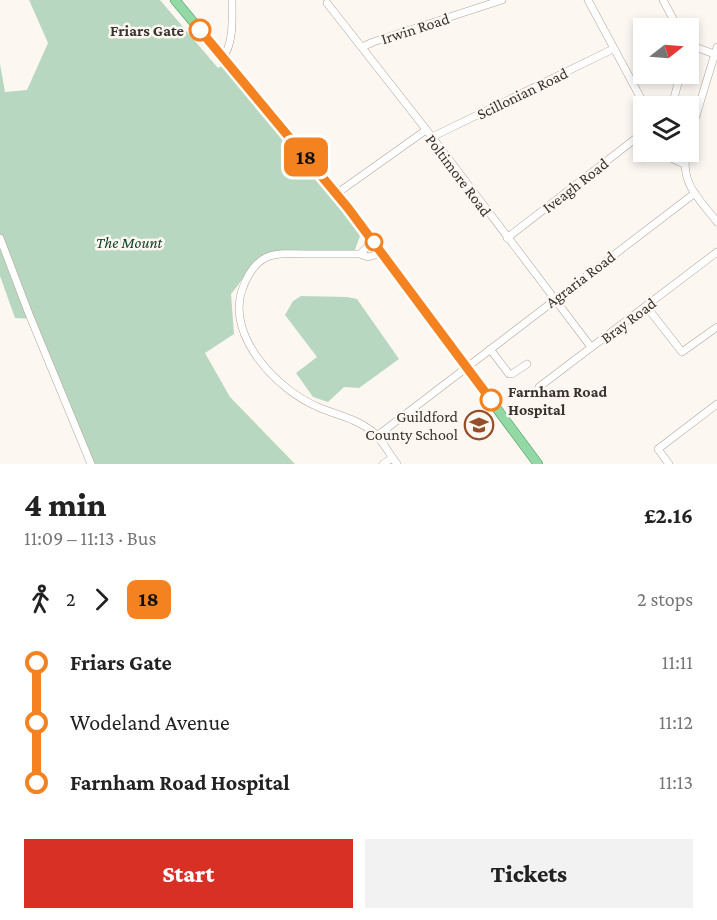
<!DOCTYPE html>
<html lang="en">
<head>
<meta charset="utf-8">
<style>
	:root { --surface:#fff; --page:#f2f2f2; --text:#222; --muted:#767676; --accent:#d93025 }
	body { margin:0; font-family:"Crimson Pro",serif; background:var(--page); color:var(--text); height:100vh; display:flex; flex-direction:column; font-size:22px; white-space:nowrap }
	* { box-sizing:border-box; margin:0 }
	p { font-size:20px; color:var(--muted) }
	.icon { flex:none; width:33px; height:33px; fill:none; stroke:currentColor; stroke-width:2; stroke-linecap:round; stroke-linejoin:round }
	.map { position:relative; height:464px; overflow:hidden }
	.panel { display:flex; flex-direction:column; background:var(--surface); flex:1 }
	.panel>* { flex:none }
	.badge { padding:0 12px; border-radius:9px; font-size:21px; line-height:39px }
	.needle { width:39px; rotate:73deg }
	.tools { position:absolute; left:633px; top:18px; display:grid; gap:12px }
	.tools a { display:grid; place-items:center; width:66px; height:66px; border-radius:0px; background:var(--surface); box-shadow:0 3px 9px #0003; font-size:30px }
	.map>.badge { position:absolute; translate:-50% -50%; box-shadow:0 0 0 3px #fff }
	.legs { display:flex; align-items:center; gap:9px; height:66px; padding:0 24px; font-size:20px }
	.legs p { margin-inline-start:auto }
	.headline { display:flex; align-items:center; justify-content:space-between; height:102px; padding:0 24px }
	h1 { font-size:33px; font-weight:800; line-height:45px }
	.button { display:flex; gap:12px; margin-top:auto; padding:12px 24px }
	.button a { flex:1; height:69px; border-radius:0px; background:var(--accent); color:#fff; font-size:24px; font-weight:800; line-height:69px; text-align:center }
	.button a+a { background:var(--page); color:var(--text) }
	ul { padding:0 24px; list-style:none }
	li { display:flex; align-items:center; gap:21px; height:60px; font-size:22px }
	li i { display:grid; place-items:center; width:9px; height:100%; margin:0 8px; background:currentColor }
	li i::after { content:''; width:15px; height:15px; margin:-8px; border:4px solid; border-radius:50%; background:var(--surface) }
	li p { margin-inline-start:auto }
	li:first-child i { background:linear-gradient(#0000 50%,currentColor 0) }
	li:last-child i { background:linear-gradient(currentColor 50%,#0000 0) }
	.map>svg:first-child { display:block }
	.green { fill:#b8d7c0 }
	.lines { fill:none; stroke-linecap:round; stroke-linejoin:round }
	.minor-casing { stroke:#b1a397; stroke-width:8 }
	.major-casing { stroke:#458e54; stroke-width:10 }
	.minor { stroke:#fff; stroke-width:7 }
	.major { stroke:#93d9a5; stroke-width:9 }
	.line-1-casing { stroke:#fff; stroke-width:14 }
	.line-1 { stroke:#f58220; stroke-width:9 }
	.stop-1-dot { fill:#fff; stroke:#f58220; stroke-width:3 }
	.labels { text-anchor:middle; stroke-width:5; stroke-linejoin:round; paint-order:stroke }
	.street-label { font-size:16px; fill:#39322e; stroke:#fdf7f2 }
	.stop-label { font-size:16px; font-weight:bold; fill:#39322e; stroke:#fdf7f2; text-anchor:end }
	.park-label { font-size:16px; font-style:italic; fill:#0b4222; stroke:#fdf7f2 }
	.poi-label { font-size:16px; fill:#39322e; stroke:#fdf7f2; text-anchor:end }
</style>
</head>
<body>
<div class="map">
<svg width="717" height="464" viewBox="0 0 717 464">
	<rect width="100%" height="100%" fill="#fdf7f2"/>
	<path class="green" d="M29,0H160L218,68L226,63L346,210L360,236L355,250C335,251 269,252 255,265C246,272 239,285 231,294L234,334L205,353L230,397L295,464H94L33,319L15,318L0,276V64L5,92L27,90L48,43Z
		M301,296L347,297L357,299L399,359L359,388L344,387L328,402L313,397L296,373L317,357L285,315L293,301Z"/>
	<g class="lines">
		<g class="minor-casing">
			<path id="minor" d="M588,0L645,106
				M663,0L678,28
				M327,3L432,137L591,347
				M688,41L698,48L717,55
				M362,47L373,42L502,0
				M223,57C234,43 232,18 232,0
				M672,106L678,83L673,74
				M432,137L613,49
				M688,142L717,47
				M667,152L673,159L684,164
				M686,152C681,185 698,197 717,222
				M336,194L426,130
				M0,238L29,314L91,464
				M507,238L644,132
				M382,253L368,257L360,254C343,254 326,254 310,254C273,253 256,251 242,290C226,337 279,391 318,407C336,415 355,418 372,431C382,439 389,454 397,464
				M360,254L373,241
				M646,306L682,352L717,327
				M490,349L509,374H512L527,364
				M539,387L717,252
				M377,436L695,193
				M383,464L392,458
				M669,464L658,449L717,404"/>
		</g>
		<g class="major-casing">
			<path id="major" d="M175,0L348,208L538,464"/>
		</g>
		<use href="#minor" class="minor"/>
		<use href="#major" class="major"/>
	</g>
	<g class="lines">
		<g class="line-1-casing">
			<path id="line-1" d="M200,30L348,208L491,400"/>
		</g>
		<use href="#line-1" class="line-1"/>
	</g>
	<defs>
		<g id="school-ring" transform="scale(1.5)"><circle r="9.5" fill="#fdf7f2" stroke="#954e29" stroke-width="1.5"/><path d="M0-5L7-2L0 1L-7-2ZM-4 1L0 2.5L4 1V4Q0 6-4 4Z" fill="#954e29"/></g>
	</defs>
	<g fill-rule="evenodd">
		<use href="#school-ring" x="479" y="425"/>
	</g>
	<g class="stop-1-dot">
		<circle cx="200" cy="30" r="10"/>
		<circle cx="374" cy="242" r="8"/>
		<circle cx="491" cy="400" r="10"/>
	</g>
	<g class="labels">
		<g class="street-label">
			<text transform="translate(415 28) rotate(-18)" y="6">Irwin Road</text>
			<text transform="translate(522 93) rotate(-26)" y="6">Scillonian Road</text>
			<text transform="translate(459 175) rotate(53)" y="6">Poltimore Road</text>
			<text transform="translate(575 185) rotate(-38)" y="6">Iveagh Road</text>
			<text transform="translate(580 279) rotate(-37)" y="6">Agraria Road</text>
			<text transform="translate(628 320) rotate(-37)" y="6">Bray Road</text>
		</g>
		<g class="stop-label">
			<text x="184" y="36">Friars Gate</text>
			<text x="508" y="397" text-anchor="start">Farnham Road<tspan x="508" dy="18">Hospital</tspan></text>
		</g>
		<g class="park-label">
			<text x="129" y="248">The Mount</text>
		</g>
		<g class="poi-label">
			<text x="458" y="422">Guildford<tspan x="458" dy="18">County School</tspan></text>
		</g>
	</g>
</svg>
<div class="tools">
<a><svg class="needle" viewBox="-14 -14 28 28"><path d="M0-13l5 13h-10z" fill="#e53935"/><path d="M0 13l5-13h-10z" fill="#767676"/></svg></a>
<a><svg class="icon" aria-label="layers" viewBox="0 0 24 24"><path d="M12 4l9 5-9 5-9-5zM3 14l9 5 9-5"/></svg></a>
</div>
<b class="badge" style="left:306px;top:157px;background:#f58220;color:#111">18</b>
</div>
<section class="panel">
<div class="headline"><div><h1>4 min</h1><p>11:09 – 11:13 · Bus</p></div><b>£2.16</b></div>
<div class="legs"><svg class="icon" aria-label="walk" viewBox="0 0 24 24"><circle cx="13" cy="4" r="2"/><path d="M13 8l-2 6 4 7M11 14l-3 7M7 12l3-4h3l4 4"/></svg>2<svg class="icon" aria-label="forward" viewBox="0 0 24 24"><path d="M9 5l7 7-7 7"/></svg><b class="badge" style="background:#f58220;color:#111">18</b><p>2 stops</p></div>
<ul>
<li><i style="color:#f58220"></i><b>Friars Gate</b><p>11:11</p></li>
<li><i style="color:#f58220"></i><span>Wodeland Avenue</span><p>11:12</p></li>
<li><i style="color:#f58220"></i><b>Farnham Road Hospital</b><p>11:13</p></li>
</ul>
<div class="button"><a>Start</a><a>Tickets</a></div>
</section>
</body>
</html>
